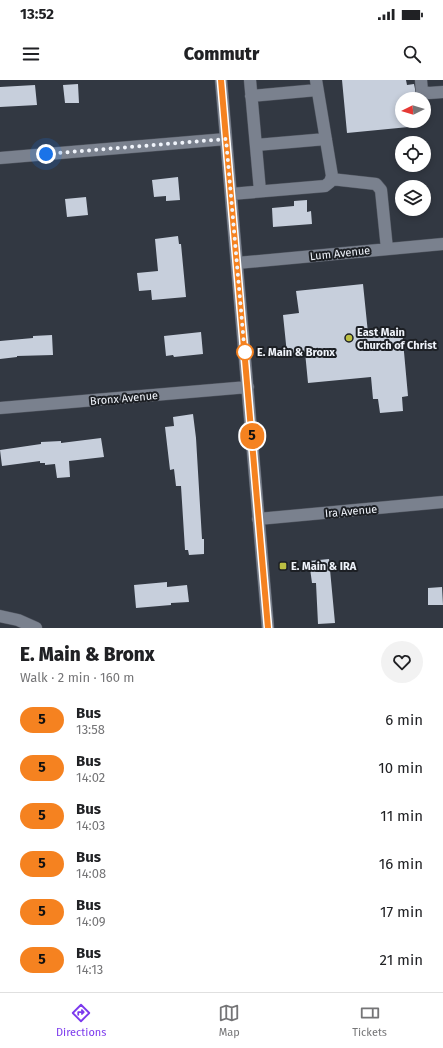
<!DOCTYPE html>
<html lang="en">
<head>
<meta charset="utf-8">
<style>
	:root { --surface:#fff; --page:#f2f2f2; --text:#202124; --muted:#757577; --line:#e0e0e0; --accent:#7c3aed }
	body { margin:0; font-family:"Fira Sans",sans-serif; background:var(--page); color:var(--text); height:100vh; display:flex; flex-direction:column; font-size:15px; white-space:nowrap }
	* { box-sizing:border-box; margin:0 }
	p { font-size:13px; color:var(--muted) }
	.icon { flex:none; width:22px; height:22px; fill:none; stroke:currentColor; stroke-width:2; stroke-linecap:round; stroke-linejoin:round }
	.map { position:relative; height:548px; overflow:hidden }
	.sheet { display:flex; flex-direction:column; background:var(--surface); flex:1 }
	.sheet>* { flex:none }
	.badge { padding:0 8px; border-radius:13px; font-size:14px; line-height:26px }
	.needle { width:26px; rotate:265deg }
	.buttons { position:absolute; left:395px; top:12px; display:grid; gap:8px }
	.buttons a { display:grid; place-items:center; width:36px; height:36px; border-radius:50%; background:var(--surface); box-shadow:0 2px 6px #0003; font-size:20px }
	.you { position:absolute; width:20px; height:20px; margin:-10px; border:3px solid #fff; border-radius:50%; background:#1a73e8; box-shadow:0 0 0 6px #1a73e833 }
	.map>.badge { position:absolute; translate:-50% -50%; box-shadow:0 0 0 2px #fff }
	.round { display:grid; place-items:center; flex:none; width:42px; height:42px; border-radius:21px; background:var(--page) }
	.headline { display:flex; align-items:center; justify-content:space-between; height:68px; padding:0 20px }
	h1 { font-size:19px; font-weight:800; line-height:30px }
	ul { padding:0; list-style:none }
	li { display:flex; align-items:center; gap:12px; height:48px; padding:0 20px }
	li div { flex:1 }
	li b { display:block; font-size:15px }
	li em { font-style:normal }
	li .badge { min-width:44px; font-weight:700; text-align:center }
	.status { display:flex; justify-content:space-between; align-items:center; height:28px; padding:0 20px; background:var(--surface); direction:ltr }
	.status svg { height:11px; fill:currentColor }
	header { display:flex; justify-content:space-between; align-items:center; height:52px; padding:0 20px; background:var(--surface); font-size:18px; font-weight:800 }
	.tabs { display:flex; justify-content:space-around; align-items:center; height:56px; border-top:1px solid var(--line); background:var(--surface); font-size:11px; color:var(--muted) }
	.tabs a { display:grid; justify-items:center; gap:2px }
	.tabs .selected { color:var(--accent) }
	.map>svg:first-child { display:block }
	.building { fill:#c7cfdc }
	.lines { fill:none; stroke-linecap:round; stroke-linejoin:round }
	.minor-casing { stroke:#515660; stroke-width:13 }
	.minor { stroke:#7a818e; stroke-width:12 }
	.line-casing { stroke:#fff; stroke-width:9 }
	.line { stroke:#f58220; stroke-width:6 }
	.walk { stroke:#f0f4fb; stroke-width:4; stroke-dasharray:0 7.2 }
	.poi-dot { fill:#bcbf43; stroke:#1c1f24; stroke-width:1.5 }
	.stop-dot { fill:#fff; stroke:#f58220; stroke-width:2 }
	.labels { text-anchor:middle; stroke-width:4; stroke-linejoin:round; paint-order:stroke }
	.street-label { font-size:11px; fill:#f0f4fb; stroke:#1c1f24 }
	.poi-label { font-size:11px; font-weight:bold; fill:#f0f4fb; stroke:#1c1f24; text-anchor:start }
	.stop-label { font-size:11px; font-weight:bold; fill:#f0f4fb; stroke:#1c1f24; text-anchor:start }
</style>
</head>
<body>
<div class="status"><b>13:52</b><svg viewBox="0 0 49 12"><path d="M0 12V9h3v3zM5 12V6h3v6zM10 12V3h3v9zM15 12V0h3v12zM26 1h20v11H26zM47 4h2v5h-2z"/></svg></div>
<header><svg class="icon" aria-label="menu" viewBox="0 0 24 24"><path d="M4 6h16M4 12h16M4 18h16"/></svg>Commutr<svg class="icon" aria-label="search" viewBox="0 0 24 24"><circle cx="10" cy="10" r="6"/><path d="M15 15l6 6"/></svg></header>
<div class="map">
<svg width="443" height="548" viewBox="0 0 443 548">
	<rect width="100%" height="100%" fill="#323842"/>
	<path class="building" d="M342,0H406L407,5L414,4L417,19H402V41H419V46L347,53Z
		M78,4L79,23H65L63,5Z
		M35,5L37,25L0,27V7Z
		M178,97L180,120L166,121V116L154,117L152,100Z
		M86,117L88,135L67,137L65,119Z
		M307,120V132L311,131L312,144L273,147L272,128L294,126V121Z
		M178,156L179,164H181L186,217L152,220L151,210L139,211L137,193L158,191L155,159Z
		M363,204L368,253L402,250L408,316L402,317L403,331L380,333L378,319H373L371,297L308,303L305,272L287,274L283,235L299,233L296,211Z
		M201,252L203,274L174,277L173,275L166,276L164,256Z
		M52,255L53,275L17,276V277L0,279V261L33,258V256Z
		M193,334L196,358L202,459H204V474L189,475L188,470H185L181,406H176L174,389L170,390L165,347L174,346L173,337Z
		M101,358L104,377L69,381L70,397L57,398L55,384L45,385V383H40V381L2,386L0,370L41,364V362L61,361V363Z
		M329,479L335,543L318,544L316,503H312L309,481Z
		M167,502V507L187,505L189,522L171,523V525L136,528L134,505Z
		M442,507L443,525H428V508Z"/>
	<g class="lines">
		<g class="minor-casing">
			<path id="minor" d="M221,0L268,548
				M250,0L260,111
				M421,0L422,12L429,13L443,12
				M251,16L317,10
				M256,65L326,59
				M0,78L226,59
				M331,99L376,104L381,110L387,169
				M231,114L325,106L330,102L332,96L316,0
				M237,183L443,164
				M0,328L248,307
				M258,439L443,422
				M0,536L18,540L36,548"/>
		</g>
		<use href="#minor" class="minor"/>
	</g>
	<g class="lines">
		<g class="line-casing">
			<path id="line" d="M221,0L268,548"/>
		</g>
		<use href="#line" class="line"/>
		<path class="walk" d="M46,74L226,59L245,276V272"/>
	</g>
	<g class="poi-dot">
		<circle cx="349" cy="258" r="4"/>
		<rect x="279" y="482" width="8" height="8" rx="2"/>
	</g>
	<circle class="stop-dot" cx="245" cy="272" r="8"/>
	<g class="labels">
		<g class="street-label">
			<text transform="translate(340 173) rotate(-6)" y="4">Lum Avenue</text>
			<text transform="translate(124 318) rotate(-5)" y="4">Bronx Avenue</text>
			<text transform="translate(351 431) rotate(-5)" y="4">Ira Avenue</text>
		</g>
		<g class="poi-label">
			<text x="357" y="256">East Main<tspan x="357" dy="13">Church of Christ</tspan></text>
			<text x="291" y="490">E. Main &amp; IRA</text>
		</g>
		<g class="stop-label">
			<text x="257" y="276">E. Main &amp; Bronx</text>
		</g>
	</g>
</svg>
<div class="buttons">
<a><svg class="needle" viewBox="-14 -14 28 28"><path d="M0-13l5 13h-10z" fill="#e53935"/><path d="M0 13l5-13h-10z" fill="#757577"/></svg></a>
<a><svg class="icon" aria-label="locate" viewBox="0 0 24 24"><circle cx="12" cy="12" r="6"/><path d="M12 2v4M12 18v4M2 12h4M18 12h4"/></svg></a>
<a><svg class="icon" aria-label="layers" viewBox="0 0 24 24"><path d="M12 4l9 5-9 5-9-5zM3 14l9 5 9-5"/></svg></a>
</div>
<div class="you" style="left:46px;top:74px"></div>
<b class="badge" style="left:252px;top:356px;background:#f58220;color:#111">5</b>
</div>
<section class="sheet">
<div class="headline"><div><h1>E. Main &amp; Bronx</h1><p>Walk · 2 min · 160 m</p></div><a class="round"><svg class="icon" aria-label="heart" viewBox="0 0 24 24"><path d="M12 20l-8-8c-3-5 5-10 8-4 3-6 11-1 8 4z"/></svg></a></div>
<ul>
<li><span class="badge" style="background:#f58220;color:#111">5</span><div><b>Bus</b><p>13:58</p></div><em>6 min</em></li>
<li><span class="badge" style="background:#f58220;color:#111">5</span><div><b>Bus</b><p>14:02</p></div><em>10 min</em></li>
<li><span class="badge" style="background:#f58220;color:#111">5</span><div><b>Bus</b><p>14:03</p></div><em>11 min</em></li>
<li><span class="badge" style="background:#f58220;color:#111">5</span><div><b>Bus</b><p>14:08</p></div><em>16 min</em></li>
<li><span class="badge" style="background:#f58220;color:#111">5</span><div><b>Bus</b><p>14:09</p></div><em>17 min</em></li>
<li><span class="badge" style="background:#f58220;color:#111">5</span><div><b>Bus</b><p>14:13</p></div><em>21 min</em></li>
</ul>
</section>
<nav class="tabs">
<a class="selected"><svg class="icon" aria-label="directions" viewBox="0 0 24 24"><path d="M12 3l9 9-9 9-9-9zM9 14v-3h6M13 9l2 2-2 2"/></svg>Directions</a>
<a><svg class="icon" aria-label="map" viewBox="0 0 24 24"><path d="M3 6l6-2 6 2 6-2v14l-6 2-6-2-6 2zM9 4v14M15 6v14"/></svg>Map</a>
<a><svg class="icon" aria-label="tickets" viewBox="0 0 24 24"><path d="M3 7h18v10H3zM15 7v10"/></svg>Tickets</a>
</nav>
</body>
</html>
